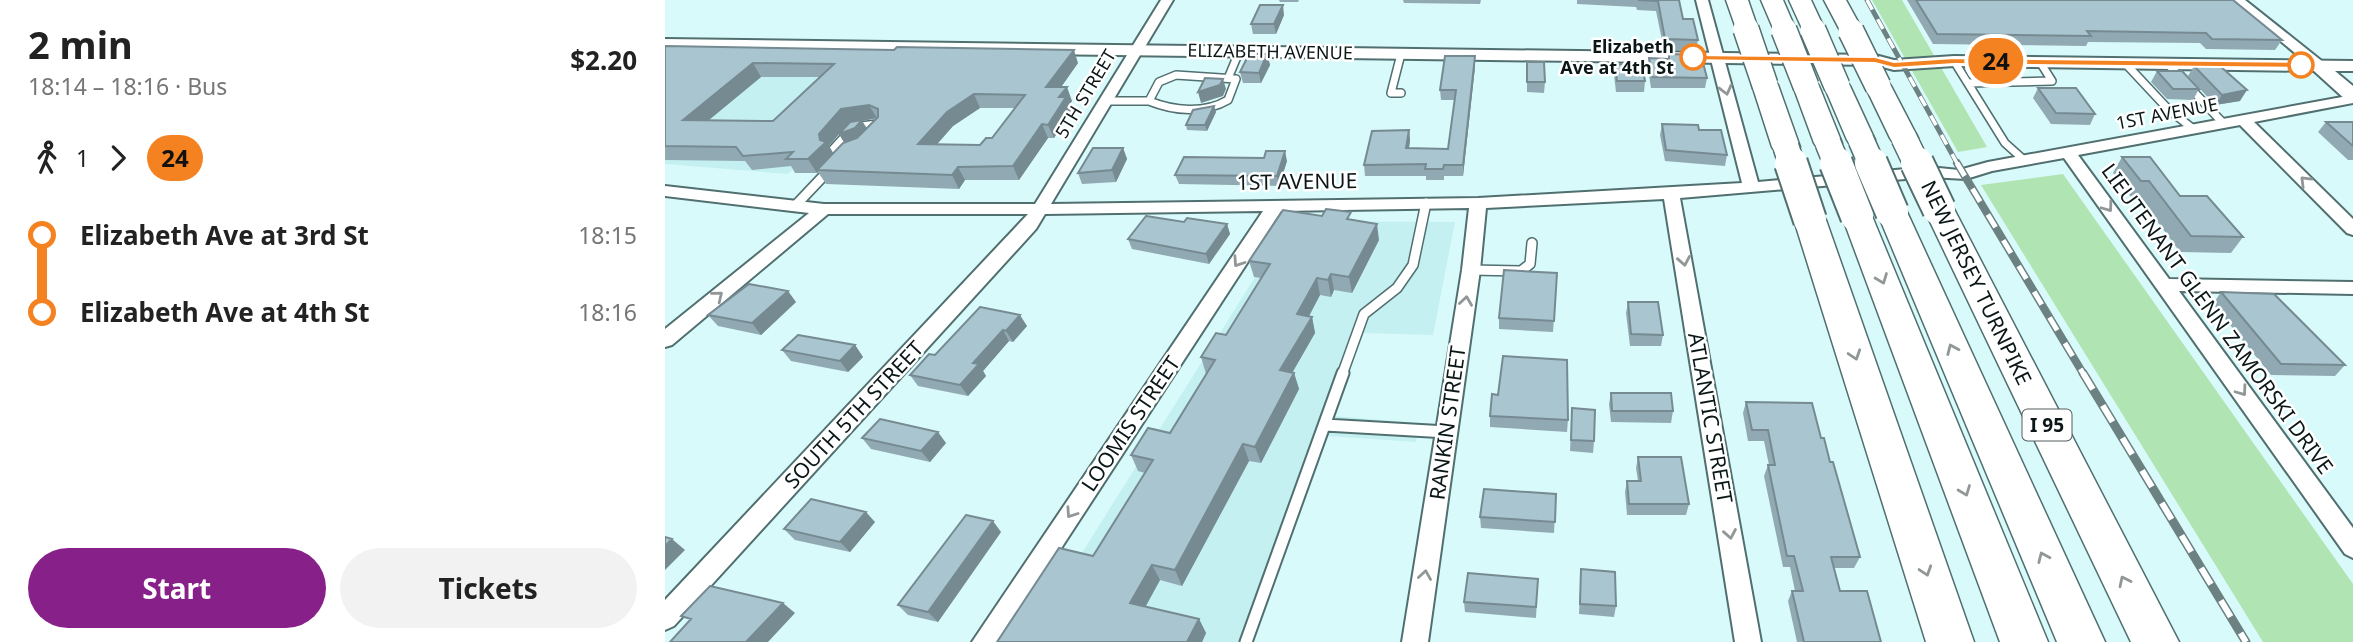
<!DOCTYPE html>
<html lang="en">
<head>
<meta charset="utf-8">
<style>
	:root { --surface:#fff; --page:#f2f2f2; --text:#222; --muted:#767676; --accent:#872088 }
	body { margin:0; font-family:"Noto Sans",sans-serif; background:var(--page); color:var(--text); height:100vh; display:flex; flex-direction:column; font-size:26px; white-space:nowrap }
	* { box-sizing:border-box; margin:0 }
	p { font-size:23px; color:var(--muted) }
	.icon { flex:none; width:38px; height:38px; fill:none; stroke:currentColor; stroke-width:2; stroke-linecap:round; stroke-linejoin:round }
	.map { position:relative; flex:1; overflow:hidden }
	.details { display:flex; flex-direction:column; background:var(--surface); width:665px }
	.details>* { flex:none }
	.badge { padding:0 14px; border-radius:23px; font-size:24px; line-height:46px }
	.map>.badge { position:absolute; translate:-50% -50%; box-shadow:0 0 0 4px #fff }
	.legs { display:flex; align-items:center; gap:10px; height:77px; padding:0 28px; font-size:23px }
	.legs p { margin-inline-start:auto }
	.overview { display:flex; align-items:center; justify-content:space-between; height:119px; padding:0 28px }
	h1 { font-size:38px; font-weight:700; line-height:52px }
	.button { display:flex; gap:14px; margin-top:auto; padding:14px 28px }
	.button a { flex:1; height:80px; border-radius:42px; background:var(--accent); color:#fff; font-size:28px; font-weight:700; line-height:80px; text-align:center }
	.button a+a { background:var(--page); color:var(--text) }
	ul { padding:0 28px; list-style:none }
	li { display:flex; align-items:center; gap:24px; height:77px; font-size:26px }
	li i { display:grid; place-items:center; width:10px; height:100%; margin:0 9px; background:currentColor }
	li i::after { content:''; width:18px; height:18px; margin:-9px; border:5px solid; border-radius:50%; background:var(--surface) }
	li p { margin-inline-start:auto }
	li:first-child i { background:linear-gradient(#0000 50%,currentColor 0) }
	li:last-child i { background:linear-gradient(currentColor 50%,#0000 0) }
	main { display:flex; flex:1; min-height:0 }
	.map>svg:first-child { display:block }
	.built { fill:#c5f0f1 }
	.green { fill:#b0e4b2 }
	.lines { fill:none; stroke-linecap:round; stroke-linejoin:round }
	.service-far2-casing { stroke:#516f6f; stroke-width:10 }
	.service-far1-casing { stroke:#516f6f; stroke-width:12 }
	.service-casing { stroke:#516f6f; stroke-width:15 }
	.minor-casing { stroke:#516f6f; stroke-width:4 }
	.tertiary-casing { stroke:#516f6f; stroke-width:4 }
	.motorway-casing { stroke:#516f6f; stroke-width:3 }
	.service-far2 { stroke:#fff; stroke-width:7 }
	.service-far1 { stroke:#fff; stroke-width:9 }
	.service { stroke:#fff; stroke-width:11 }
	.minor { fill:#fff; fill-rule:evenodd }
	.tertiary { fill:#fff; fill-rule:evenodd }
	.motorway { fill:#fff; fill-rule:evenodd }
	.rail-far2-casing { stroke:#6c8182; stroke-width:5 }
	.rail-far1-casing { stroke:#6c8182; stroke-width:8 }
	.rail-casing { stroke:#6c8182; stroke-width:9 }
	.rail-far2 { stroke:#fff; stroke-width:3.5; stroke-dasharray:11; stroke-linecap:butt }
	.rail-far1 { stroke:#fff; stroke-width:5; stroke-dasharray:15; stroke-linecap:butt }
	.rail { stroke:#fff; stroke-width:6; stroke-dasharray:19; stroke-linecap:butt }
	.motorway-bridge-far1-casing { stroke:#516f6f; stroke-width:28; stroke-linecap:butt }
	.motorway-bridge-casing { stroke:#516f6f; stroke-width:36; stroke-linecap:butt }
	.motorway-bridge-far1 { stroke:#fff; stroke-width:25 }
	.motorway-bridge { stroke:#fff; stroke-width:32 }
	.wall { fill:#91a9b3; fill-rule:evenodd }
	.shaded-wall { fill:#768a92 }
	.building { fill:#a9c5d0; stroke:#768a92; stroke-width:2; fill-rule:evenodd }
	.oneway { stroke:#919797 }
	.line-1 { fill:#f58220; stroke:#fff; stroke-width:2 }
	.stop-1-dot { fill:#fff; stroke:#f58220; stroke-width:3.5 }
	.labels { text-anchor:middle; stroke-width:5; stroke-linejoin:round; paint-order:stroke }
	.far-stop-label { font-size:18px; font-weight:bold; fill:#0b1717; stroke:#fff; text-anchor:end }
	.far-street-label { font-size:18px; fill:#0b1717; stroke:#fff }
	.shield { fill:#fff; stroke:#545d5d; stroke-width:2 }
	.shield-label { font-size:19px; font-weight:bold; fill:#0b1717 }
	.street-label { font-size:21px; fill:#0b1717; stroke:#fff }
</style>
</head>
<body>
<main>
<section class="details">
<div class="overview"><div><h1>2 min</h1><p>18:14 – 18:16 · Bus</p></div><b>$2.20</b></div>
<div class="legs"><svg class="icon" aria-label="walk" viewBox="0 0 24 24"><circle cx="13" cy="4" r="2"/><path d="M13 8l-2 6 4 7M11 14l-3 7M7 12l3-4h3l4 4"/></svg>1<svg class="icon" aria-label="forward" viewBox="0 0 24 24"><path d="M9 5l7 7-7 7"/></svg><b class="badge" style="background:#f58220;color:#111">24</b></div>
<ul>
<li><i style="color:#f58220"></i><b>Elizabeth Ave at 3rd St</b><p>18:15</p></li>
<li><i style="color:#f58220"></i><b>Elizabeth Ave at 4th St</b><p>18:16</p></li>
</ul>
<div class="button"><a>Start</a><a>Tickets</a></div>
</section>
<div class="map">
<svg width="1688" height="642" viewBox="0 0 1688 642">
	<rect width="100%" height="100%" fill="#d9fafb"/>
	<path class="built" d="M236,60L123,174L0,164V117L67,61Z
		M627,221L790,222L768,335L696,333L669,416L755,423L751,442L662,436L588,642H361L622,226Z"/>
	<path class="green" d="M1207,0H1237L1322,147L1293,152Z
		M1398,174L1688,584V642H1598L1316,185Z"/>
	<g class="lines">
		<g class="service-far2-casing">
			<path id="service-far2" d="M736,54L726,93H736
				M1289,61L1340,143L1359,160
				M1460,63L1503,109L1527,128
				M1502,63L1558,123
				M511,75L571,79L563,100C539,114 509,111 484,101L494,82Z
				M564,76L574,52
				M1303,83L1387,81L1375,62
				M439,101H484
				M181,152L168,149L188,127L212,124L216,127"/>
		</g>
		<g class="service-far1-casing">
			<path id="service-far1" d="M130,206L166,168
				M806,270L856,271L865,264L867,243
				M677,375L699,314L732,288L748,265L761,203"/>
		</g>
		<g class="service-casing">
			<path id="service" d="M660,425L782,432
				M581,642L678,373"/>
		</g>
		<g class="minor-casing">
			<path id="minor" d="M496,0H508L386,204L813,198L1077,183L1031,0H1043L1093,182L1264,167L1294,170L1323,162L1688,95V103L1589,122L1688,219V235L1682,233L1575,125L1413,155L1504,279L1688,282V294L1514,291L1688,528V558L1680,554L1399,158L1327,171L1301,179L1264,177L1015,198L1096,642H1070L999,199L821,208L815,270L763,642H737L797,270L804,208L616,211L335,642H307L598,211L380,214L371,229L9,626L0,630V600L363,214H163L7,345L0,347V329L144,213L0,196V186L159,204H370Z
				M1566,0H1580L1658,62V68H1648Z"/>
		</g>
		<g class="tertiary-casing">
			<path id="tertiary" d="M0,39L1210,55L1229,60L1289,56L1688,61V71H1670L1688,86V102L1681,100L1649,71L1289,66L1229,70L1210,65L0,49Z"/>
		</g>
		<g class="motorway-casing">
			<path id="motorway" d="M1061,0H1083L1093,29L1089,34H1073Z
				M1096,0H1118L1131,30L1127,35H1111Z
				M1124,0H1146L1160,30L1156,35H1140Z
				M1159,0H1181L1198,31L1194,36L1186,38L1178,36Z
				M1100,77L1109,79L1113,85L1135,147L1131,153L1121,156L1111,153L1107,147L1087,85L1091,79Z
				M1141,78L1150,80L1154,86L1177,143L1173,149L1163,151L1153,149L1149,143L1128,86L1132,80Z
				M1172,78L1181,80L1185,86L1210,140L1206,146L1196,148L1186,146L1182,140L1159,86L1163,80Z
				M1213,78L1222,80L1226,86L1253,138L1249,144L1239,146L1229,144L1225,138L1200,86L1204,80Z
				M1274,199L1285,202L1289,209L1514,642H1466L1259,209L1263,202Z
				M1227,202L1238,205L1242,212L1440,642H1392L1212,212L1216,205Z
				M1192,206L1203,209L1207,216L1383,642H1335L1177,216L1181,209Z
				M1145,210L1156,213L1161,220L1309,642H1261L1129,220L1134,213Z"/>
		</g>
		<use href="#service-far2" class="service-far2"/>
		<use href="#service-far1" class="service-far1"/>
		<use href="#service" class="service"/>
		<use href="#minor" class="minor"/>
		<use href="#tertiary" class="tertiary"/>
		<use href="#motorway" class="motorway"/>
		<g class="rail-far2-casing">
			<path id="rail-far2" d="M1202,0L1293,165"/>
		</g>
		<g class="rail-far1-casing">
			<path id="rail-far1" d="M1292,163L1419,375"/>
		</g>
		<g class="rail-casing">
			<path id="rail" d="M1418,373L1581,642"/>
		</g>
		<use href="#rail-far2" class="rail-far2"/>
		<use href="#rail-far1" class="rail-far1"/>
		<use href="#rail" class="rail"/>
		<g class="motorway-bridge-far1-casing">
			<path id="motorway-bridge-far1" d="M1081,29L1100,85
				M1119,30L1141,86
				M1148,30L1172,86
				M1186,31L1213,86
				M1239,138L1252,165
				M1196,140L1207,165
				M1163,143L1172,165
				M1121,147L1127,165"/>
		</g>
		<g class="motorway-bridge-casing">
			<path id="motorway-bridge" d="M1126,163L1145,220
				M1171,163L1192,216
				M1206,163L1227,212
				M1252,163L1274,209"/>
		</g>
		<use href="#motorway-bridge-far1" class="motorway-bridge-far1"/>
		<use href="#motorway-bridge" class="motorway-bridge"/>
	</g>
	<path class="wall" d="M614,0H634L633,2H615Z
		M738,0H816L815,4L739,3Z
		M912,0H1014L1018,19L1033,40L1031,50H999L991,11L972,10L971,7L912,4Z
		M1242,0H1568L1617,40L1610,50L1541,49L1535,43L1423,42L1421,46L1268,44Z
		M619,15L611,34H588L586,24Z
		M0,46L413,63L396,87L407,101L404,105L406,110L389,138H383L354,180H300L294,189L161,184L153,172L152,173H130L126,166L87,170L80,161L0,160ZM96,77H155L108,121L44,120ZM315,108H350L327,138L315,145L272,144L288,126ZM212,118L202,128L197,121ZM174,134L179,142L168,153L164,146Z
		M602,54L605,65L596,83H578L575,72Z
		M1004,54L1042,78L1040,88H986L983,69L984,58L1003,59Z
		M862,62L880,82L879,93L862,92Z
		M950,64L980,81L979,92H951L949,75Z
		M1529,66L1575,101L1550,105L1523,76Z
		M810,67L798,176H779V180H761V176H700L699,165L744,130L745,141L744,148L783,149L790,100H776L775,90Z
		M1492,71L1534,89L1528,100L1502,99L1486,82Z
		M1373,88L1430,114L1425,125L1386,124L1368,98Z
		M549,106L551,112L542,131L522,130L521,125Z
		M1661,122H1688V160H1683L1653,132Z
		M997,124L1034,130L1062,155L1060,166L1000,161L995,135Z
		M458,148L462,159L451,182L417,184L413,173Z
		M1457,157L1578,237L1566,253L1515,252L1474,197H1466L1448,173Z
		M599,158L622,161L614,186L514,184L510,175Z
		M687,220L714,240L687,293L669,290L666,297L655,295L644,316L647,317L650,333L627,373H629L634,389L596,463L584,461L517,586L495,580L481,606L534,619L541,633L537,642H332L428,556L480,473L473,471L466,455L505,433L541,374L536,357L561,335L596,278L589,277L584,261Z
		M519,222L562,224L565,234L544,264L467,249L463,239Z
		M892,273L888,332L834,329V318Z
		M1556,292L1680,365L1670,376L1606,375L1548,304Z
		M62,301L131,302L96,335L53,326L43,315Z
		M963,302L998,335L996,346H965L961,313Z
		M315,307L362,326L348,342L344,341L318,371L321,376L303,396L253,386L245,375L270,355Z
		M190,345L198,357L183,372L126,361L117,350Z
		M946,393L1008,411L1006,423L946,422L944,404Z
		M833,395L903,420L902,432L825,427V416Z
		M1081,402L1156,438L1165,462L1195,557L1189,568H1169L1175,591L1216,642H1132L1123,601L1127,591H1130L1125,567H1118L1099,476L1103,465H1104L1099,441H1083L1078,413Z
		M907,408L929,441L928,453L905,451Z
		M197,438L281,443L265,462L206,449Z
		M973,457L1024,504L1021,515H962L960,492L962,481H973L971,468Z
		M891,494L889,533L816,528L815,517Z
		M210,522L185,552L130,540L119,529Z
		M336,532L273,622L243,615L233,605Z
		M916,569L951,606L949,617L914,614Z
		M873,579L871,618L800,612L799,602Z"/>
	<path class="shaded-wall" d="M618,5L619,15L611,34L609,24Z
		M409,50L413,63L387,100L381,87Z
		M602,54L605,65L596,83L594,73Z
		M810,56V67L798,176V165Z
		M88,63L96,77L28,133L18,120Z
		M558,79L561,89L558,96L536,103L533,92Z
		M402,87L407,101L404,105L406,110L389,138L383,125L394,97Z
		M1582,90L1575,101L1550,105L1557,95Z
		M309,94L315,108L288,126L260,158L253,144L282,112Z
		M204,105L212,118L197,121L203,131L180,144L174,134L164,146L170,156L152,170L153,172L152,173L143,159L155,140L154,134L176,109Z
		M549,106L551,112L542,131L540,125Z
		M377,124L383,138L354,180L348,166Z
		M744,130L745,141L742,159L741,148Z
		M458,148L462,159L451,182L447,170Z
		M620,151L622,161L614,186L612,176Z
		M293,167L300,180L294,189L287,175Z
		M562,224L565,234L544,264L541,254Z
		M712,224L714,240L687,293L684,277Z
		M666,274L669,290L666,297L663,280Z
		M652,278L655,295L636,331L632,314Z
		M123,291L131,302L96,335L87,323Z
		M355,315L362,326L348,342L341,331Z
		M647,317L650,333L619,387L615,370Z
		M338,330L344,341L318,371L321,376L303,396L295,385L308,363Z
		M190,345L198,357L183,372L175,361Z
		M629,373L634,389L596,463L590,447Z
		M273,432L281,443L265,462L256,451Z
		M578,444L584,461L517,586L510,570Z
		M201,512L210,522L185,552L175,542Z
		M328,521L336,532L273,622L263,612Z
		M7,539L20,550L0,570V546Z
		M487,565L495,580L474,618L465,603Z
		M118,603L130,613L103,642H81Z
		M534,619L541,633L537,642H522Z"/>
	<path class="building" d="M973,0H1014L1018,19H1028L1033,40L1000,39L993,1Z
		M1251,0H1568L1617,40L1547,39L1541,33L1422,31L1426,36L1272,34Z
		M595,5H618L609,24H586Z
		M0,46L229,50L232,47L409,50L381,87H402L394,97H401L383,125L377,124L348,166L293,167L287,175L152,170L178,143L192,138L213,117V109L204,105L176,109L154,134L155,140L161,142L143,159H121L128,152L78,156L71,147L0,146ZM88,63L169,64L108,121L18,120ZM309,94L360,95L327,138H321L315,145L253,144L282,112Z
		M584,54H602L594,73L575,72Z
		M1004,54L1036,55L1042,78L987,77L984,58L1004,59Z
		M780,56H810L798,165H779L778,169H760L761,164L699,165L707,131L744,130L741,148L783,149L791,90H775Z
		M862,62H879L880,82H862Z
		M950,64L977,65L980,81H952Z
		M1529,66H1555L1582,90L1557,95Z
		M1492,71H1517L1534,89H1508Z
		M540,78L558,79L555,85L533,92Z
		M1373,88H1411L1430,114L1391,113Z
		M549,106L540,125H521L528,110Z
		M197,120L190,128L174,134L185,122Z
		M1661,122H1688V146Z
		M997,124L1033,125L1034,130H1056L1062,155L1001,150Z
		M428,148H458L447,170L413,173Z
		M601,151H620L612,176L510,175L519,157L599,158Z
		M1457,157H1485L1515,196H1542L1578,237L1526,236L1484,181H1476Z
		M661,209L686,212L682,219L712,224L684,277L666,274L663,280L652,278L632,314L647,317L615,370L629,373L590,447L578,444L510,570L487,565L465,603L534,619L522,642H332L394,548L428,556L488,460L466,455L483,428L505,433L550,360L536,357L551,333L561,335L605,264L584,261L618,210L657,216Z
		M481,216L519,222L522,218L562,224L541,254L463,239Z
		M839,270L892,273L889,321L834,318Z
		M84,284L123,291L87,323L43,315Z
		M1556,292L1609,294L1680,365L1616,364Z
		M963,302H993L998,335L966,334Z
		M315,307L355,315L341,331L338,330L308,363L314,364L295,385L245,375L264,354L270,355Z
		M133,335L190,345L175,361L117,350Z
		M838,356L902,360L903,420L825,416L827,394L833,395Z
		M946,393H1006L1008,411H947Z
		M1081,402L1147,403L1156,438H1159L1165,462H1168L1195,557H1166L1175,591H1202L1216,642H1139L1127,591H1138L1129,556H1122L1103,465H1110L1103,430H1087Z
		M907,408L930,410L929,441L906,440Z
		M215,419L273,432L256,451L197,438Z
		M973,457H1016L1024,504H964L962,481H976Z
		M819,489L891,494L890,522L815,517Z
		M146,499L201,512L175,542L119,529Z
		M301,515L328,521L263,612L233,605Z
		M0,537L7,539L0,546Z
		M916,569L950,572L951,606L915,604Z
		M803,573L873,579L871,607L799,602Z
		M45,586L118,603L81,642H5L26,619L16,616Z"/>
	<defs><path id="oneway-chevron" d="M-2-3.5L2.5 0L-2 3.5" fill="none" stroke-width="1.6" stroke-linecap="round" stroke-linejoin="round" transform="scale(1.75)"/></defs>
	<g class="oneway">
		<use href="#oneway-chevron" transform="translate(1061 90) rotate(76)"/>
		<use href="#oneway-chevron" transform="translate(1640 181) rotate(-135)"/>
		<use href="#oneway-chevron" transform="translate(1443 207) rotate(54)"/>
		<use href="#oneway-chevron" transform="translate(1019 261) rotate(80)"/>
		<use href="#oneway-chevron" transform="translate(573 262) rotate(124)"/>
		<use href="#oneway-chevron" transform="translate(1217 279) rotate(69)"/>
		<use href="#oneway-chevron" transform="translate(53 296) rotate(-39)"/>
		<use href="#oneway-chevron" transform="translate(801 301) rotate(-82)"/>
		<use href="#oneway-chevron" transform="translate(1287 349) rotate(-114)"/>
		<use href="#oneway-chevron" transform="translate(1190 355) rotate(72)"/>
		<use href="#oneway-chevron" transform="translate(1577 391) rotate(54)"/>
		<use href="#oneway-chevron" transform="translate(1300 491) rotate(69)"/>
		<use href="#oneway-chevron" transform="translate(406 513) rotate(124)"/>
		<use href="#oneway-chevron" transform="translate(1065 534) rotate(80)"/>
		<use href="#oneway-chevron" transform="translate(1378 557) rotate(-114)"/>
		<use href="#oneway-chevron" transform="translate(1261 571) rotate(72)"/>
		<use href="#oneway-chevron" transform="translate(760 575) rotate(-81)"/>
		<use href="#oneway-chevron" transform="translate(1459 581) rotate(-116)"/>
	</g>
	<path class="line-1" d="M1028,55L1210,57L1229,62L1289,58L1636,62L1641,65L1636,68L1289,64L1229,68L1210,63L1024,60V55Z"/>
	<g class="stop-1-dot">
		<circle cx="1028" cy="57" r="12"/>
		<circle cx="1636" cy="65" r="12"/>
	</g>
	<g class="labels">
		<g class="far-stop-label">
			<text x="1009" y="53">Elizabeth<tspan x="1009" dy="21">Ave at 4th St</tspan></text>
		</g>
		<g class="far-street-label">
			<text transform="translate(605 52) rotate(1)" y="6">ELIZABETH AVENUE</text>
			<text transform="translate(421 94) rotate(-59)" y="6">5TH STREET</text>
			<text transform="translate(1502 114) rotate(-11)" y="6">1ST AVENUE</text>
		</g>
		<rect class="shield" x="1357.5" y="409.5" width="49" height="31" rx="5"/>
		<g class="shield-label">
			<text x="1382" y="432">I 95</text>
		</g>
		<g class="street-label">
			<text transform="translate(632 182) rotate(-1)" y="7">1ST AVENUE</text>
			<text transform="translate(1311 283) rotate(64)" y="7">NEW JERSEY TURNPIKE</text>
			<text transform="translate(1552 319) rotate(54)" y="7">LIEUTENANT GLENN ZAMORSKI DRIVE</text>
			<text transform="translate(189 415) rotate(-47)" y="7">SOUTH 5TH STREET</text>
			<text transform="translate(1045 418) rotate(80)" y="7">ATLANTIC STREET</text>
			<text transform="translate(783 423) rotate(-82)" y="7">RANKIN STREET</text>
			<text transform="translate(466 424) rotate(-56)" y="7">LOOMIS STREET</text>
		</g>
	</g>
</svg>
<b class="badge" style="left:1331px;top:61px;background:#f58220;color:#111">24</b>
</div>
</main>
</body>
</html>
